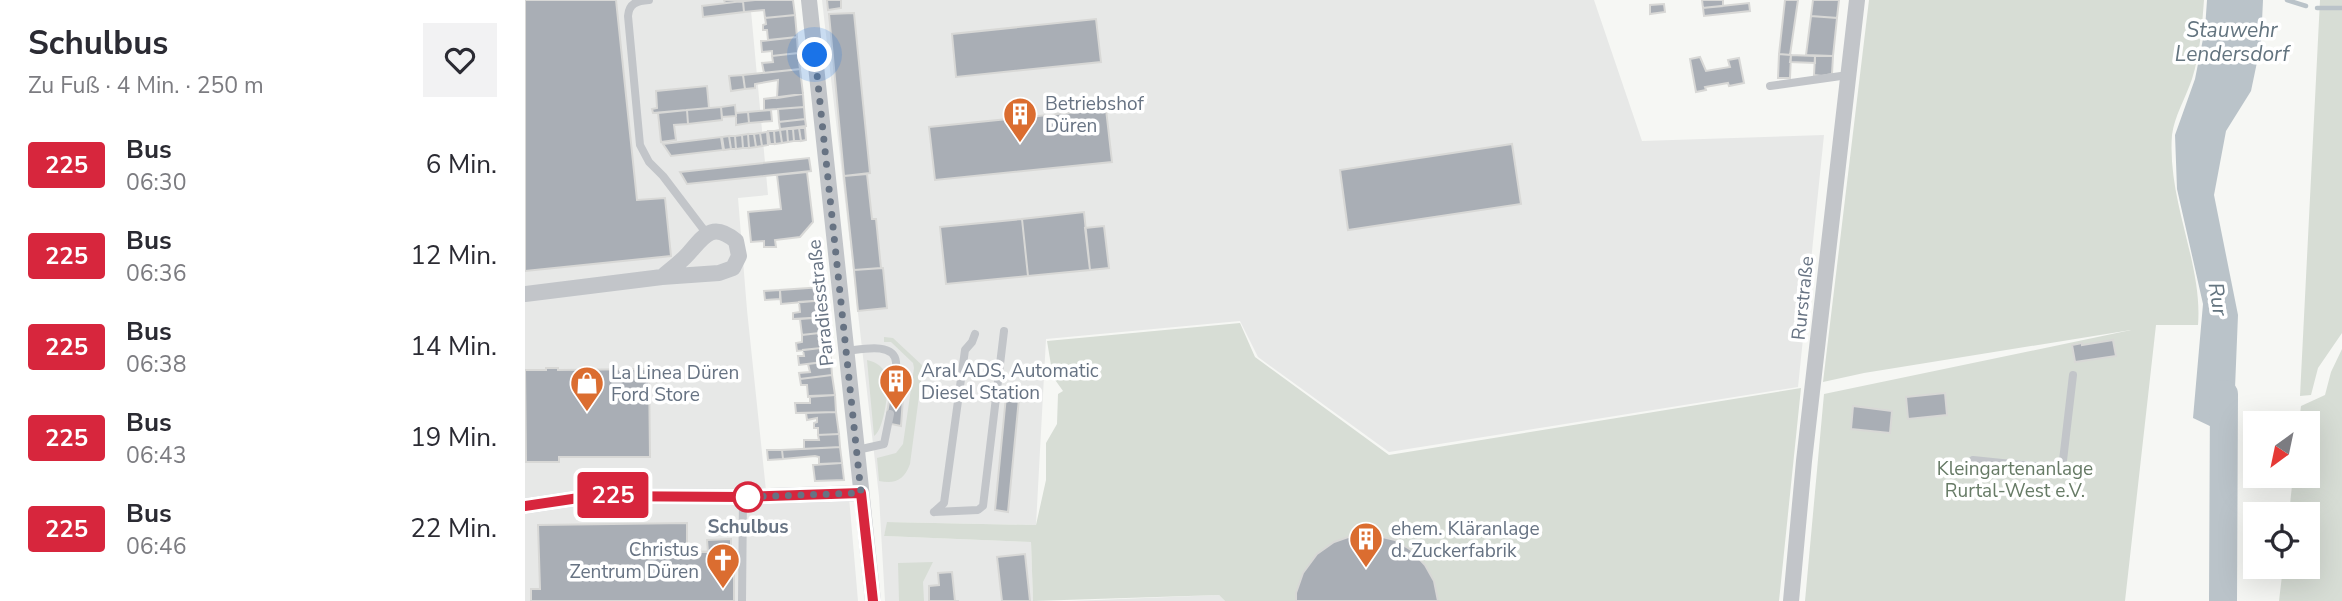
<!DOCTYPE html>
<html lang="de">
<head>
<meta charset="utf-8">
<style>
	:root { --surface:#fff; --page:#f2f2f3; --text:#2b2b33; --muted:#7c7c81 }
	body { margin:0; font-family:"Nunito Sans",sans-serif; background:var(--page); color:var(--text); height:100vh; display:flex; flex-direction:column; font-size:26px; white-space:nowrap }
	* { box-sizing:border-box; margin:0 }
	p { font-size:23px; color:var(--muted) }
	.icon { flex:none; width:38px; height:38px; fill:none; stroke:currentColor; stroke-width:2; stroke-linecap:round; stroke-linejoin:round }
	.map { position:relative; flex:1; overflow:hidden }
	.details { display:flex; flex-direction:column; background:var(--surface); width:525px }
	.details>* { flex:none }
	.badge { padding:0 14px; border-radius:5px; font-size:24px; line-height:46px }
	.needle { width:46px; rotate:213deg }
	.buttons { position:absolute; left:1718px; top:411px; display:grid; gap:14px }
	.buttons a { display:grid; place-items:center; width:77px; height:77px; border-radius:0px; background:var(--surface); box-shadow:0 7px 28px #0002; font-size:35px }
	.you { position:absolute; width:35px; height:35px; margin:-18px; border:5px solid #fff; border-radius:50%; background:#1a73e8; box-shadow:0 0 0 10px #1a73e833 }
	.map>.badge { position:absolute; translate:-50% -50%; box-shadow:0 0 0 4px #fff }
	.round { display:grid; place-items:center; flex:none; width:74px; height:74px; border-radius:0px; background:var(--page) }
	.summary { display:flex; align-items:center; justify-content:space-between; height:119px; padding:0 28px }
	h1 { font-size:33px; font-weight:700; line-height:52px }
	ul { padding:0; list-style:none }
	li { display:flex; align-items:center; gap:21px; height:91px; padding:0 28px }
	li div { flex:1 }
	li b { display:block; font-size:26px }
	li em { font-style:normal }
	li .badge { min-width:77px; font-weight:700; text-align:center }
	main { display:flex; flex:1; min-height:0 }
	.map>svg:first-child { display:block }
	.built { fill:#e7e8e7 }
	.green { fill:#d7ddd5 }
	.water { fill:#bac3c9 }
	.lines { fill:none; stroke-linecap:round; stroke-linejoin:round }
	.stream { stroke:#bac3c9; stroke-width:4.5 }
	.river { stroke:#bac3c9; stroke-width:28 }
	.building { fill:#a9aeb5; stroke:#d8d8d6; stroke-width:2 }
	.service { stroke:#c2c5c9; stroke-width:8 }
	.minor { stroke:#c2c5c9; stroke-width:16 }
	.line-casing { stroke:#fff; stroke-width:16 }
	.line { stroke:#d7263d; stroke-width:10 }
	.walk { stroke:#677383; stroke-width:7; stroke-dasharray:0 12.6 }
	.stop-dot { fill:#fff; stroke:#d7263d; stroke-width:3.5 }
	.labels { text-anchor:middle; stroke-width:7; stroke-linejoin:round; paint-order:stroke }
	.poi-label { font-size:19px; fill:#677383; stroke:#fff; text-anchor:start }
	.street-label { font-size:19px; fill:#677383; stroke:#fff }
	.park-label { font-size:19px; fill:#677b66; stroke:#fff }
	.stop-label { font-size:19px; font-weight:bold; fill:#677383; stroke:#fff }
	.water-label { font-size:21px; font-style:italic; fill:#63747f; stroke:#fff }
</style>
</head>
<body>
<main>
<section class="details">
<div class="summary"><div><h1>Schulbus</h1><p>Zu Fuß · 4 Min. · 250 m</p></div><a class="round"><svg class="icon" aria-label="heart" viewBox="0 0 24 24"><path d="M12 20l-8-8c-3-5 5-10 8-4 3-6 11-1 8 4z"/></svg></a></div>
<ul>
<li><span class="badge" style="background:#d7263d;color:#fff">225</span><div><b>Bus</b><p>06:30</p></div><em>6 Min.</em></li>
<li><span class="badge" style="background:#d7263d;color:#fff">225</span><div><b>Bus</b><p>06:36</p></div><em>12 Min.</em></li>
<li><span class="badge" style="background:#d7263d;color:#fff">225</span><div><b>Bus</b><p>06:38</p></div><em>14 Min.</em></li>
<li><span class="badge" style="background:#d7263d;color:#fff">225</span><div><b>Bus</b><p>06:43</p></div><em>19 Min.</em></li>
<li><span class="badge" style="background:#d7263d;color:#fff">225</span><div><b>Bus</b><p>06:46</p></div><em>22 Min.</em></li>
</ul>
</section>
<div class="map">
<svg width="1817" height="601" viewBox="0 0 1817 601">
	<rect width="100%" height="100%" fill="#f6f7f4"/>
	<path class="built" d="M0,0H225L243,195L213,198L222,310L242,500L324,497L333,601H0Z
		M297,0H1069L1117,141L1299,135L1273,387L864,452L733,357L715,321L521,339L511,525L363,522L359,536L506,542L508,601H360L354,496Z
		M694,595L700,601H546Z"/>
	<path class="green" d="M1344,0H1679C1677,26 1675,54 1667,79C1661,97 1649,117 1647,135C1642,201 1678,264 1673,325H1631L1600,601H1280L1299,394L1606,330L1339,373L1298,382Z
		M1795,0H1817V333L1793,368L1786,395L1775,396Z
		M715,323L730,357L864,455L1276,388L1254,601H700L694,595L508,601L506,542L359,536L362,522L511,525L521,480V443L532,424L533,394L538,391L528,377L522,341Z
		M359,337L368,338L398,366L385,464C379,480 371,484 354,481L352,458L371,453L378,444L389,368L388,363L366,342H359Z
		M1817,349V601H1754L1758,567H1783V514H1764L1768,476H1783V424L1774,423L1776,406L1800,395L1806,372Z
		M342,360C352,362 360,368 362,378C364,390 359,430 349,436Z
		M408,562L398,582L399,601H374L373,563Z"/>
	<path class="water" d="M1682,0H1738L1736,43L1726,91L1701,131L1689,195L1713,315L1708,437L1668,418L1678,304L1652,189L1650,135L1670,79L1680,29Z"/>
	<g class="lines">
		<path class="stream" d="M1762,0L1781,6
			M1792,8H1817"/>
		<path class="river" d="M1698,601L1699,394"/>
	</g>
	<path class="building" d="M0,0H91L112,200L140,198L146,256L0,271Z
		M199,0H230L200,3Z
		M230,0H268L270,15L240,18L239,10L219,12L218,1Z
		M302,0H316V8L303,10Z
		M1177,0H1198V6L1178,8Z
		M1260,0H1273L1265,55L1254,54Z
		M1288,0H1314L1312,18L1286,16Z
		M218,1L219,12L178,17L177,6Z
		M1224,3L1225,11L1179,16L1178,8Z
		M1139,4L1140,12L1125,14V5Z
		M329,13L345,173L319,176L304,14Z
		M270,15L272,37L243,40L242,30H238V25L241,24L240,18Z
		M1286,16L1312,18L1308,56L1281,55Z
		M571,19L576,62L431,77L427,34Z
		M272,37L273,53L247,56V51L237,52L236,41Z
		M273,53L275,69L239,73L237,63L248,62L247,56Z
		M1254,54L1266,55L1265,78H1253Z
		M1266,55L1290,56V63L1265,62Z
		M1290,56H1308L1307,74L1297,76L1289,75Z
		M1175,57L1181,71L1205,67L1203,60L1214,58L1219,83L1204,86L1203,83L1180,87L1181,90L1171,92L1165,59Z
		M275,69L278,94L252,98L253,80L230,84V88L220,89L218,75Z
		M218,75L220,89L206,91L204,76Z
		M182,86L184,108L128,113L127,109L132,108L131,91Z
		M278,94L279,107L239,110V99Z
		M210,105L211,116L197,117L196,107Z
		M196,107L197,120L163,124L162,110Z
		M279,107L280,119L254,122L253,109Z
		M581,109L587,162L410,180L404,127Z
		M162,110L163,124L149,125L151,140L136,142L133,113Z
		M246,110L247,121L224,123L223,112Z
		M223,112L224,123L211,125V113Z
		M280,119L281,126L255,129L254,122Z
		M274,128L276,141H269L268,129Z
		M274,128H280L281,140L276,141Z
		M262,129L263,142L257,143L255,130Z
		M262,129H268L269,141L263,142Z
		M255,130L257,143L250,144L249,131Z
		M243,131H249L250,144H245Z
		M242,132L243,145L237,146L235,133Z
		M235,133L237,146L231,147L229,134Z
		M223,134L224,148H218L217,135Z
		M223,134H229L231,147L224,148Z
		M217,135L218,148L211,149L210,136Z
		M204,136L206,149L199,150L197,137Z
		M204,136H210L211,149H206Z
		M196,137L198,150L146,156L138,144Z
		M987,144L996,204L823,230L815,170Z
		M284,158L286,171L162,184L155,172Z
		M282,172L288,222L275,237L250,240L251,247H239V241L226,242L223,212L256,209L252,175Z
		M342,174L347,219H351L356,268L329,270L319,176Z
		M559,212L565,270L503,276L497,219Z
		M497,219L503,276L421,284L415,227Z
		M579,226L584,268L565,270L560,228Z
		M358,268L362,308L333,311L329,270Z
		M298,287L300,300L256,304L255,290Z
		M255,290V299L240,300L239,291Z
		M300,300L301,317L268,319V313L275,312L274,302Z
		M301,317L303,332L277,335L275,319Z
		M303,332L305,347L272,351L271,343L277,342V335Z
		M1588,340L1591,356L1550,362L1547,345L1557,343V345Z
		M305,347L306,361L274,365L273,356H279L278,350Z
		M306,361L307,375L275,379L274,373L285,372L283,364Z
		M21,368H33V370L124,369L125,457H34V462H1L0,370H21Z
		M307,375L310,395L283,397L282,385H276L275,379Z
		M482,386L495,388L483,512L470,510Z
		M1420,393L1422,415L1383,419L1381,397Z
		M310,395L311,412L271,413L270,403H285V396Z
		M365,396L378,398L376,426L366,424L362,413Z
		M1328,406L1367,411L1365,433L1326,429Z
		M311,412L314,434L293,435V428H289V423L292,422V418L282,420L281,413Z
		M314,434L315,447L279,449V440H294L293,435Z
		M315,447L317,463L294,464V457L290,456L258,459L257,450Z
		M242,450H257L258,459L243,460Z
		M317,463L319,480L290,481L288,465Z
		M162,523V552L209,551V601H6V589H15L13,525Z
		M829,535H849L870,540L886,550L900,565L909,581L913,601H771V593L778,573L792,554L809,542Z
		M206,539V551L183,552L182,540Z
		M500,554L505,601H477L472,557Z
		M427,572L430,601H434H404V586L414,585L413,573Z"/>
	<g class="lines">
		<path class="service" d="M124,0C112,1 104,3 103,16L115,145L124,162L138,176L182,234
			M1245,86L1323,75
			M321,351C334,350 369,341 371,362C372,372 369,385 368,395
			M332,450L359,444L365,414
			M1448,460L1537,469L1548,375
			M409,512L453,510L458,506L479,331
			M409,512L419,503L440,350L447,342L450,334
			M217,601L218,497"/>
		<path class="minor" d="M284,0L348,601
			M0,294L137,277L194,273L208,268L214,256L211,241C187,221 179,236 163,254C155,263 146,269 137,277
			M0,506L67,496L218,497L336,493
			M1266,601L1279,461L1332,0"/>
	</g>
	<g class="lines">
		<g class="line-casing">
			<path id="line" d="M0,506L67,496L218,497L336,493L348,601"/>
		</g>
		<use href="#line" class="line"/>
		<path class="walk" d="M223,497H218L336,493L290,55"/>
	</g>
	<defs>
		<g id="building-pin" transform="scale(1.75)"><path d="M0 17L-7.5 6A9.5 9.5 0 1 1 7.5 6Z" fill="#db6d30" stroke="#fff"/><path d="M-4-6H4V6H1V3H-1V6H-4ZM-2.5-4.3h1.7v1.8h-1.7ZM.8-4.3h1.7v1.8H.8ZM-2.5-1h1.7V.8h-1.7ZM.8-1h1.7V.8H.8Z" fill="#fff"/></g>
		<g id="shop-pin" transform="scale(1.75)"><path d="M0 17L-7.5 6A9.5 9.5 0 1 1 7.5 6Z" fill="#db6d30" stroke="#fff"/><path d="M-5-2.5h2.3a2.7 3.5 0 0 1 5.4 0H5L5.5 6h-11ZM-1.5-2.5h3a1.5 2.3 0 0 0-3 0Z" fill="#fff"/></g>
		<g id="church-pin" transform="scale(1.75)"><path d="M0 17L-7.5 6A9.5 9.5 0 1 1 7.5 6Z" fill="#db6d30" stroke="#fff"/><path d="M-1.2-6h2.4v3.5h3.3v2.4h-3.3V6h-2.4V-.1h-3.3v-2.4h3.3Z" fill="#fff"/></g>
	</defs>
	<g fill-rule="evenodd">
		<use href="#building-pin" x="495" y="114"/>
		<use href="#building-pin" x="371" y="381"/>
		<use href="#shop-pin" x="62" y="383"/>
		<use href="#building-pin" x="841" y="539"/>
		<use href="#church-pin" x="198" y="560"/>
	</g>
	<circle class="stop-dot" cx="223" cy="497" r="14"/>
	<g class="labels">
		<g class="poi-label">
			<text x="520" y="110">Betriebshof<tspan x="520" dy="22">Düren</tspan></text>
			<text x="396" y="377">Aral ADS, Automatic<tspan x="396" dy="22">Diesel Station</tspan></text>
			<text x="86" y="379">La Linea Düren<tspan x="86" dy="22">Ford Store</tspan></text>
			<text x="866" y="535">ehem. Kläranlage<tspan x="866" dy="22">d. Zuckerfabrik</tspan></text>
			<text x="174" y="556" text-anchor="end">Christus<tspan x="174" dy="22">Zentrum Düren</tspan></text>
		</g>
		<g class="street-label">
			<text transform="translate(1277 298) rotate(-84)" y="7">Rurstraße</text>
			<text transform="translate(295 303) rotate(-96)" y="7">Paradiesstraße</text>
		</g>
		<g class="park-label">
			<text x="1490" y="475">Kleingartenanlage<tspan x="1490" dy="22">Rurtal-West e.V.</tspan></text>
		</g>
		<g class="stop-label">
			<text x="223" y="533">Schulbus</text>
		</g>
		<g class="water-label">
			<text x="1707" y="37">Stauwehr<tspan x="1707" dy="24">Lendersdorf</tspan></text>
			<text transform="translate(1693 299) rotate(81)" y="7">Rur</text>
		</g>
	</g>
</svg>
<div class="buttons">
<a><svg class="needle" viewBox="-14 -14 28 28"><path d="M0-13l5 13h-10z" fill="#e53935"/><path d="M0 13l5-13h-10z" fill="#7c7c81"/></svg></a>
<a><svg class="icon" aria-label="locate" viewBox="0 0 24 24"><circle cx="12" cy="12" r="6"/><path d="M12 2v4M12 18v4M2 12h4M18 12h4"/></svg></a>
</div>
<div class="you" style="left:290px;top:55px"></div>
<b class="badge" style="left:88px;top:495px;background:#d7263d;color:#fff">225</b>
</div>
</main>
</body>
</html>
